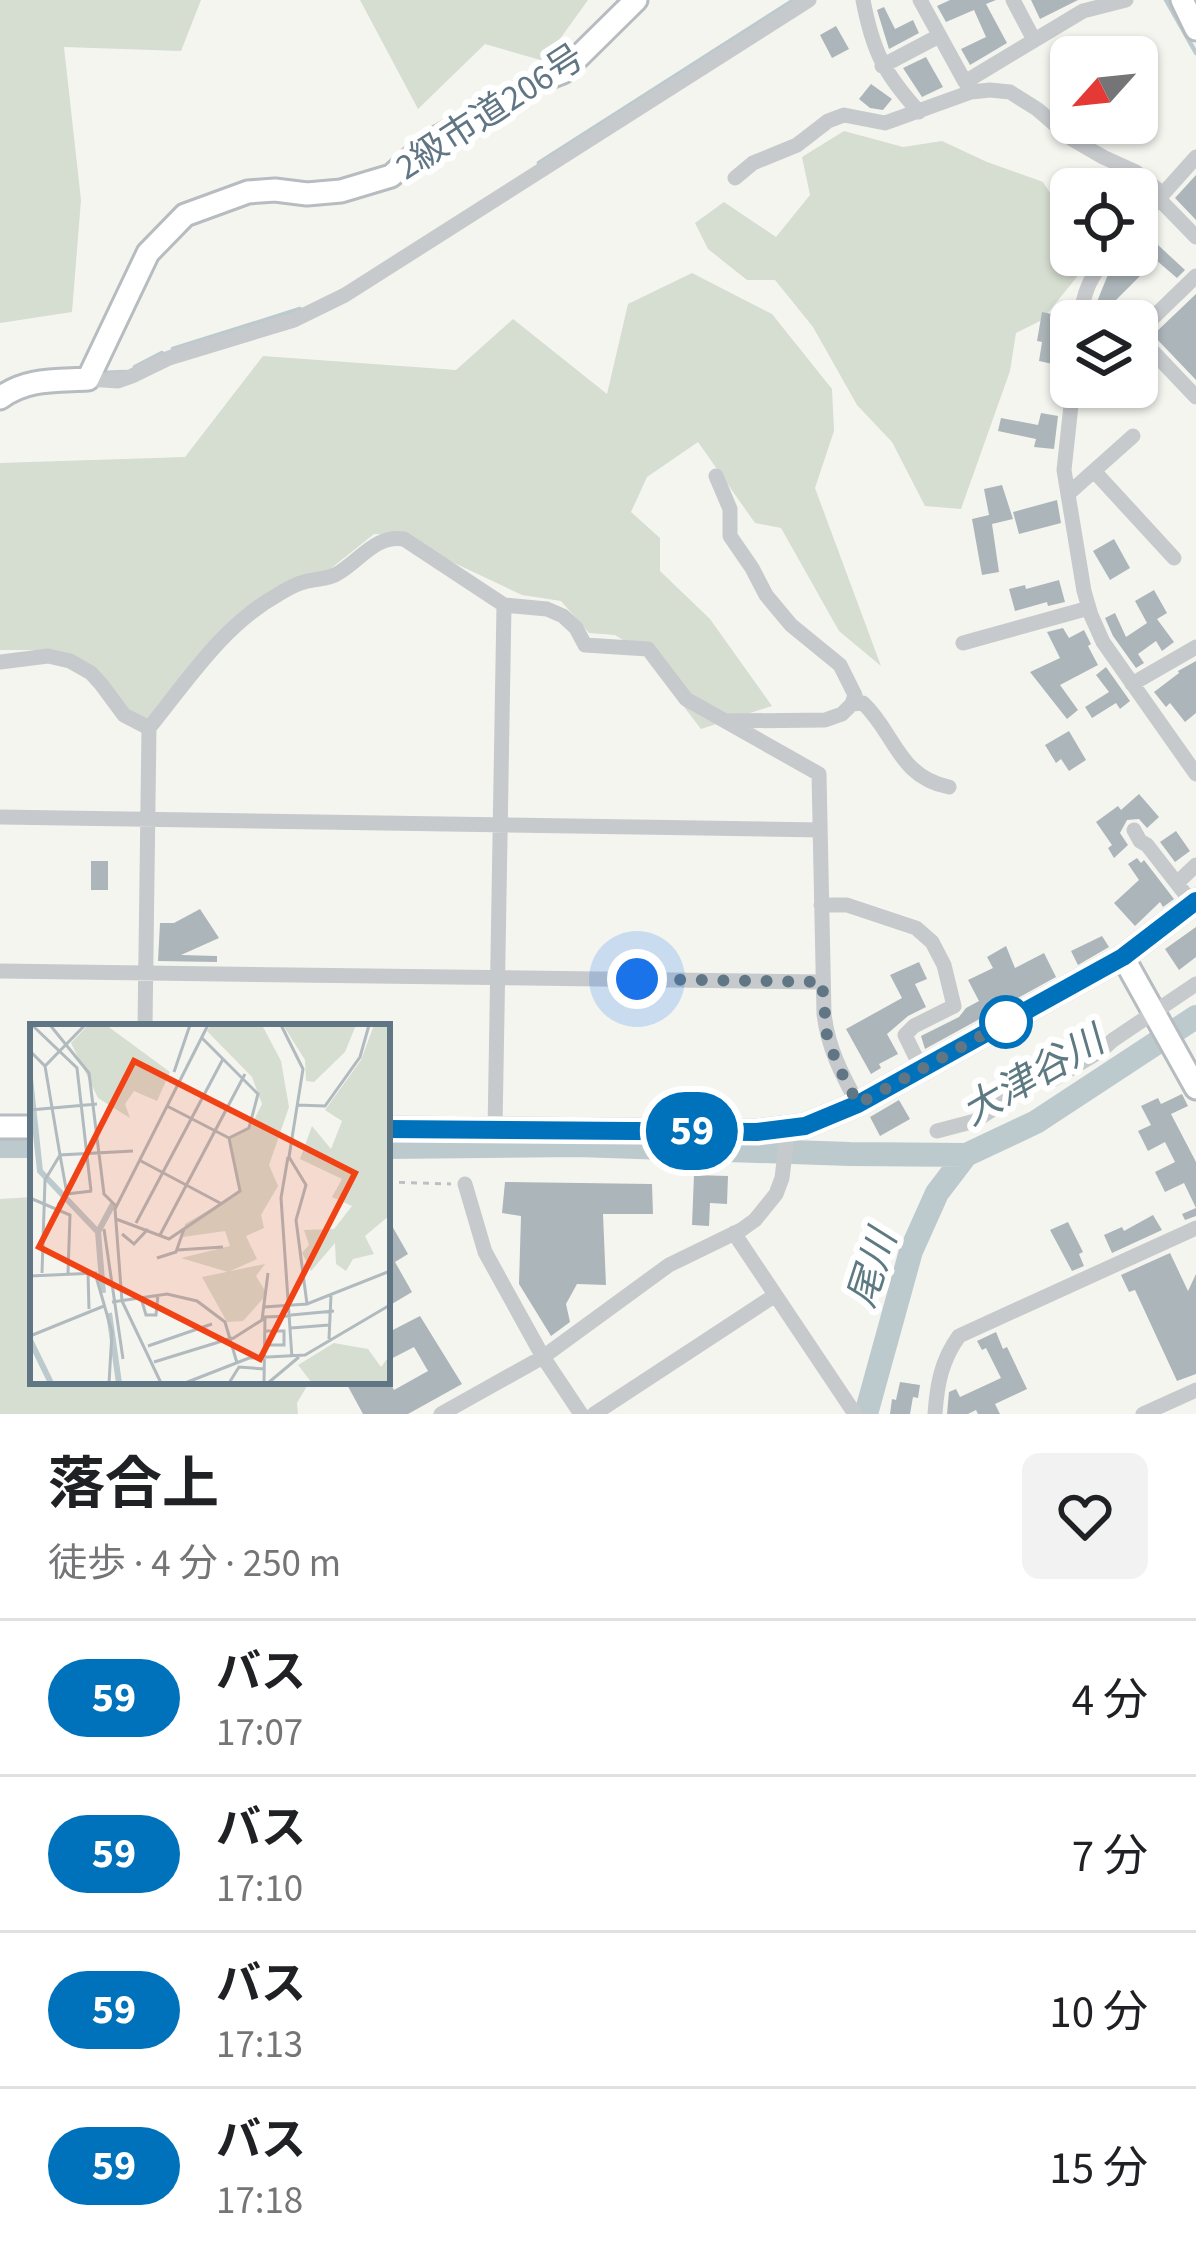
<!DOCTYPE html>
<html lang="ja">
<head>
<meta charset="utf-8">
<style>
	:root { --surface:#fff; --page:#f2f2f2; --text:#202124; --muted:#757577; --line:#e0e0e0 }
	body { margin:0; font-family:"Source Sans 3","Noto Sans JP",sans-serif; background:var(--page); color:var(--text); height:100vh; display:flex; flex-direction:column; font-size:45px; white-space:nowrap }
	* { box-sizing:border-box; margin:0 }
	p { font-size:39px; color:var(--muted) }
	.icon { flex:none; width:66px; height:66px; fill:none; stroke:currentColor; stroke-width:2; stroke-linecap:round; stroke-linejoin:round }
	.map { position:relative; height:1414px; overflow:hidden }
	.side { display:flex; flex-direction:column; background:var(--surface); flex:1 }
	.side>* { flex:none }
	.badge { padding:0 24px; border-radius:39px; font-size:42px; line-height:78px }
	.needle { width:78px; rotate:243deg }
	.controls { position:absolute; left:1050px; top:36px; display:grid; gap:24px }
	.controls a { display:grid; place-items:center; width:108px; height:108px; border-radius:18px; background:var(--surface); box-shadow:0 3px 9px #0004; font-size:60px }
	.you { position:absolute; width:60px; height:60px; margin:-30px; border:9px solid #fff; border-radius:50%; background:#1a73e8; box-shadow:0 0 0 18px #1a73e833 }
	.map>.badge { position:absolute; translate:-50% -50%; box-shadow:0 0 0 6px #fff }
	.round { display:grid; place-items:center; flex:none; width:126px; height:126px; border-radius:18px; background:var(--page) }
	.headline { display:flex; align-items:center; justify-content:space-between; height:204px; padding:0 48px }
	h1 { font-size:57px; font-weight:700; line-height:90px }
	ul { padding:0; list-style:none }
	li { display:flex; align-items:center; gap:36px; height:156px; padding:0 48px; border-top:3px solid var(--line) }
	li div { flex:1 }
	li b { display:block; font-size:45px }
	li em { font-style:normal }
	li .badge { min-width:132px; font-weight:700; text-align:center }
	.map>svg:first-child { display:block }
	.green { fill:#d6ddd1 }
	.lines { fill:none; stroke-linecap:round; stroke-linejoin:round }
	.stream { stroke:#bccace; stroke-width:4.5 }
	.river { stroke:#bccace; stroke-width:24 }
	.building { fill:#acb5b9 }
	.secondary-casing { stroke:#b6bcc0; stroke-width:27 }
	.path { stroke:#bdc0c2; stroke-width:3; stroke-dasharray:6 6; stroke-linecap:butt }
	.street { stroke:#c7cacd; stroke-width:15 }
	.secondary { stroke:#fff; stroke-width:21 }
	.line-casing { stroke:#fff; stroke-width:27 }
	.line { stroke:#0072bc; stroke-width:18 }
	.walk { stroke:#617684; stroke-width:12; stroke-dasharray:0 21.6 }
	.stop-dot { fill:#fff; stroke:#0072bc; stroke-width:6 }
	.labels { text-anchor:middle; stroke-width:12; stroke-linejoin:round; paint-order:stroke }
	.street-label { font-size:36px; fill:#617684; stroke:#fff }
	.water-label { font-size:39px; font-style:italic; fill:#5d7982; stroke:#fff }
	.inset-river { fill:none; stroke:#bccace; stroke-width:6 }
	.inset-road { fill:none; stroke:#b1babe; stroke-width:3 }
	.view { fill:#f14215; fill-opacity:0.15; stroke:#f14215; stroke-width:6 }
	.inset-edge { fill:none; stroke:#617684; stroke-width:6 }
</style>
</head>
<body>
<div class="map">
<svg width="1196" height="1414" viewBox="0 0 1196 1414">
	<rect width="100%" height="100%" fill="#f5f5f0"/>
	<path class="green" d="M0,0H201L181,51L64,47L81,200L72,312L0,323Z
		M360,0H588L544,61L485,44L418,109Z
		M844,131L903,147L942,141L987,162L1043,182L1071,226V255H1086L1089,262L1042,320L1016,333L1010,371L961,509L925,506L892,442L857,405L813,327L775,280H747L708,249L695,223L724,202L776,237L810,195L802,157Z
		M692,273L772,314L832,389L834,431L815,488L881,666L839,631L781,528L755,523L698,442L647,477L631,512L660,538V571L710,619L772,706L701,729L641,651L615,635L589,633L561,601L522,595L395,535L374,534L324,574L296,579L225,626L151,721L126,708L94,670L43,650H0V463L185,457L263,356L456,370L513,319L607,394L628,304Z
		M33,1197V1381H310L297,1403L298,1414H0V1199Z"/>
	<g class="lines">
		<path class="stream" d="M1166,0L1196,53
			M539,163L794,0
			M173,349L300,309
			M135,367L162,353
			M101,373L125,372"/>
		<path class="river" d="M0,1146H33
			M387,1147L577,1145L850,1154L966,1155L1036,1122L1196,1017
			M866,1414L911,1251L937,1193L966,1155"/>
	</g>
	<path class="building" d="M950,0H996L986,4L1007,43L970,65L961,49L986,37L974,10L946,22L937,6Z
		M1031,0H1078L1040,19Z
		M884,7L895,29L913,20L919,33L889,49L877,10Z
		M836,26L849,49L832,58L820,35Z
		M926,57L943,87L922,97L903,68Z
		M871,84L892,99L883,110L870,108L859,99Z
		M1196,175V220L1175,198Z
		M1144,232L1185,270L1177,278L1156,260L1105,311L1094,309L1107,277L1123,255H1137V239Z
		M1196,294V380L1153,335Z
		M1042,312L1061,316L1054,350L1060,351L1057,365L1039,361L1042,342L1037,341Z
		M1041,413L1058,416L1054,449L1034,447L1036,439L998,431L1001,418L1038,425Z
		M1002,485L1013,519L992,524L999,572L982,575L972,519L989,515L984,489Z
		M1057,500L1061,523L1019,534L1013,512Z
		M1114,539L1130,568L1110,580L1093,551Z
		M1059,580L1065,602L1048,606L1047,602L1015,611L1009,589L1025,585L1026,589Z
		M1154,590L1167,613L1157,619L1174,642L1162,651L1156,641L1138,654L1144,663L1136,668L1113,636L1105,618L1115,613L1126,637L1147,623L1135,601Z
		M1063,628L1069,638L1084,630L1091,644L1088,646L1098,665L1060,685L1078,710L1067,719L1030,672L1060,658L1047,632Z
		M1196,661V713L1185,722L1170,703L1166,707L1154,692L1179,673L1178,671Z
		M1106,667L1130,701L1120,709L1116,703L1092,718L1085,707L1109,692L1096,675Z
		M1069,731L1086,760L1069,771L1061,759L1056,763L1045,745Z
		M1139,794L1159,817L1147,828L1139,819L1127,820L1120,833L1128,845L1114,858L1108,848L1112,845L1096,822L1118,806L1121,810Z
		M1176,831L1190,851L1175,862L1160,842Z
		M1137,858L1141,863L1144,860L1174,899L1163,907L1160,902L1135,926L1114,903L1139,880L1128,864Z
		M91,861H108V890H91Z
		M200,909L219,938L181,955L217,956V962L158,961L160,923H174Z
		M1196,927V957L1179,970L1165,949Z
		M1102,936L1109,947L1078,965L1071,951Z
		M1006,946L1015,968L1044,953L1056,977L925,1049L921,1036L959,1017L966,1008L979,1001L968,980L993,968L987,957Z
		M919,962L927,979L915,984L926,1007L908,1016L887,1034L898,1054L879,1064L881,1068L871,1074L846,1029L902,998L890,975Z
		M1182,1094L1188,1106L1171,1114L1196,1162V1216L1185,1220L1182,1214L1196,1208L1184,1183L1165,1192L1155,1172L1175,1162L1165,1142L1148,1151L1138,1131L1151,1125L1141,1106L1158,1098L1161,1104Z
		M899,1100L910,1119L880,1136L870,1117Z
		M694,1175L728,1176L727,1204L710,1203L709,1226L692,1225Z
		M505,1182L652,1184L653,1214H603L606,1285L577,1284L566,1304L570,1322L551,1336L519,1284L521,1216L502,1213Z
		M1153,1215L1162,1230L1112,1253L1104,1235L1122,1227L1124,1231Z
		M387,1217L408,1254L395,1262L412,1292L387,1307Z
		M1068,1222L1083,1252L1079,1254L1084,1266L1072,1271L1050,1230Z
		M1170,1253L1188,1291L1196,1274V1374L1177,1381L1135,1290L1129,1292L1121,1275Z
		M420,1316L462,1384L408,1414H363L345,1381H389L394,1390L428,1371L414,1347L387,1361V1333Z
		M996,1332L1003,1349L1007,1347L1027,1389L995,1404L1000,1414H978L976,1410L968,1414H947L949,1392L956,1389L960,1397L1001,1378L986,1348L982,1350L977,1341Z
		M900,1382L920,1385L918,1398L913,1397L910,1414H890L892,1399L896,1400Z"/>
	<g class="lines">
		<g class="secondary-casing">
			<path id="secondary" d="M1182,0L1196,29
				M0,398C27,378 56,381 88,379L148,253L185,215L248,192L275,190L307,194L341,191L391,176L428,143L535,83L563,72L636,0
				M1123,957L1196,1088
				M0,1127H33
				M387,1129L757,1132L805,1126L858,1104L1123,957L1196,901"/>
		</g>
		<path class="path" d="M387,1182L451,1184"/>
		<path class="street" d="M863,0C873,52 884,73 919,112
			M920,0L965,82L1083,11L1126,0
			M1013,0L1034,40
			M882,66L939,36
			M735,178L753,163L797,145L828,121L844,115L885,123L971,92L990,90L1010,92L1037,109L1072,139L1103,157L1136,172L1163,194
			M1159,199L1196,237
			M1137,223L1196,157
			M1080,321C1083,293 1090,276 1109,255
			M1137,333L1196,276
			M1137,335L1196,397
			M88,379L118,381L132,376L169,358L294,320L345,295L809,0
			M1073,387L1064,470L1084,591L1091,615L1103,642L1196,774
			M1094,471L1174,558
			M716,476L730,509V536L752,568L766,595L791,625L840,665L855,695L852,704
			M1068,494L1133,436
			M963,643L1089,608
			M0,662L48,656L70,661L91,673L101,684L124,715L149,728C188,680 223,625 279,594C287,589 296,584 304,582C317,578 329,580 340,572C362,558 376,535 404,539L504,605L547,609L563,616L576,628L585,645L648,649L686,699L819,774L824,1014C828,1048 842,1075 858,1104
			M1132,684L1196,647
			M726,721L825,720L842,714L852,704L863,703C895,733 898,777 949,787
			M0,817L820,830
			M1134,830L1140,841L1147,845L1193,904
			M1177,883L1196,865
			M821,905H847L916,928L932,942L944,965L954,1006L914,1026L905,1035L922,1070
			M0,971L822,982
			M145,1027L149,728
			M495,1130L504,605
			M937,1131L975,1121L1036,1081L1052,1080L1102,1050L1113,1040L1196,984
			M465,1184L485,1252L543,1357L581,1414
			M734,1233L855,1414
			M441,1414L543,1357L669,1265L741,1230L755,1220L776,1194L782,1178L788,1129
			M594,1414L774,1296
			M935,1414C937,1385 941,1361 959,1336L1196,1228
			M1143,1414L1196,1390"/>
		<use href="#secondary" class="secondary"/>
	</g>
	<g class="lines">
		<g class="line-casing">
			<path id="line" d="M387,1129L757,1132L805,1126L858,1104L1123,957L1196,901"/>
		</g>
		<use href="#line" class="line"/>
		<path class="walk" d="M637,979L822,982L827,1036L837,1064L858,1104L1019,1015L1006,1022"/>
	</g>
	<circle class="stop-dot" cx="1006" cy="1022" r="24"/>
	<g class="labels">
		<g class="street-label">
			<text transform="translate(489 111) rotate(-33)" y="13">2級市道206号</text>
		</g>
		<g class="water-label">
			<text transform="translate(1032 1075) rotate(-30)" y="14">大津谷川</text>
			<text transform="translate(871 1268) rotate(-72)" y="14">尾川</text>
		</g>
	</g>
	<g transform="translate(30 1024)">
		<rect width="360" height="360" fill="#f5f5f0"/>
		<path d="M58,1H76L140,48L127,77L104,67L95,80L100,94L68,74L41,19ZM181,1H232L251,37L259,83L239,141L248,162L231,191L234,204L216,212L227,235L198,248L151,234L200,222L195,207L153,213L155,200L210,168L200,115L220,104L232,80L222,53L177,7ZM253,1H326L315,28L284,58L276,57L275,36ZM344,1H360V191L335,212L344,230L323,235L316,247L306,240L305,219L281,247L272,229L279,221L274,206L304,205L322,182L302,173L312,155L270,135L282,102L301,125L312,97L295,86L331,36ZM235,240L226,252L237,270L213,297L197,298L172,253ZM304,319L338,325L351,343L360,331V359H282L268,341Z" fill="#d6ddd1"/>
		<path class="inset-river" d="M0,54L10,147L67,207M73,269L68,208L83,180M79,289L89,359M0,316L21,359"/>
		<path class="inset-road" d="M2,1L47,44L61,167M20,1L59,49L74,170L86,182M251,1L273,45L259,133L276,161L266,196L277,280M0,27L15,42L55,1M144,48L160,1M266,81L295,82L330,33L339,1M137,82L199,114M0,86L67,80M258,133L251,174L262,334M111,137L190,179M37,170L30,131L103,127M0,174L40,191L38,249M28,181L37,170L62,167M86,195L139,215L210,167L199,114L219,104L228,70L172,14M106,199L193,35M74,205L93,335M92,210L104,220L118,205M130,211L215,50M147,226L193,223M127,234L146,228L154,205M12,249L15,156L30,131L15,42M58,249L59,285M65,249L82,308L79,359M0,252L67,249M111,274L116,291H126L128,271M82,278L137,270L167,277L195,298L207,339M234,283L277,280L360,247M261,291L304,287M261,304L299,301M236,307H254V321H236M0,312L74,282M202,315L232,296L238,249M299,315L301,271M118,322L182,300M124,338L202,314M131,359L92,277L85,185L178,1M155,359L219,334L275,331L360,281M199,359L209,343L235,345M234,359L235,293L261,292M238,359L269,333"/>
		<path class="view" d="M104,37L325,149L230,335L9,223Z"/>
		<rect width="360" height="360" class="inset-edge"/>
	</g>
</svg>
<div class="controls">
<a><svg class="needle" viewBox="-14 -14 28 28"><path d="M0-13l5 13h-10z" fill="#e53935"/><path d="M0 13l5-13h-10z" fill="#757577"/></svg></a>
<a><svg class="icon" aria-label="locate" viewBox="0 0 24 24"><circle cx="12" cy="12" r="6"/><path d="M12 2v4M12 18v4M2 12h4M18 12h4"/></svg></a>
<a><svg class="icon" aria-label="layers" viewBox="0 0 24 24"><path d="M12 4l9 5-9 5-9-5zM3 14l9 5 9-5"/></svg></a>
</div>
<div class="you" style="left:637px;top:979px"></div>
<b class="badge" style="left:692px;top:1131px;background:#0072bc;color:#fff">59</b>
</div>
<section class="side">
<div class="headline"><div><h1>落合上</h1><p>徒歩 · 4 分 · 250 m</p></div><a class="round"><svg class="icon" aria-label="heart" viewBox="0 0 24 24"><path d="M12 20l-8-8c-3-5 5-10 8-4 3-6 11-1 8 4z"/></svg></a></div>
<ul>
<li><span class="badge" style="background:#0072bc;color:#fff">59</span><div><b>バス</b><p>17:07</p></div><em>4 分</em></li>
<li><span class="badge" style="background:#0072bc;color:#fff">59</span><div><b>バス</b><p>17:10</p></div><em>7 分</em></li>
<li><span class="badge" style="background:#0072bc;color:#fff">59</span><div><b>バス</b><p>17:13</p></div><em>10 分</em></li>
<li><span class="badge" style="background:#0072bc;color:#fff">59</span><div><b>バス</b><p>17:18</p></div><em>15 分</em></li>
</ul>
</section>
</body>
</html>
